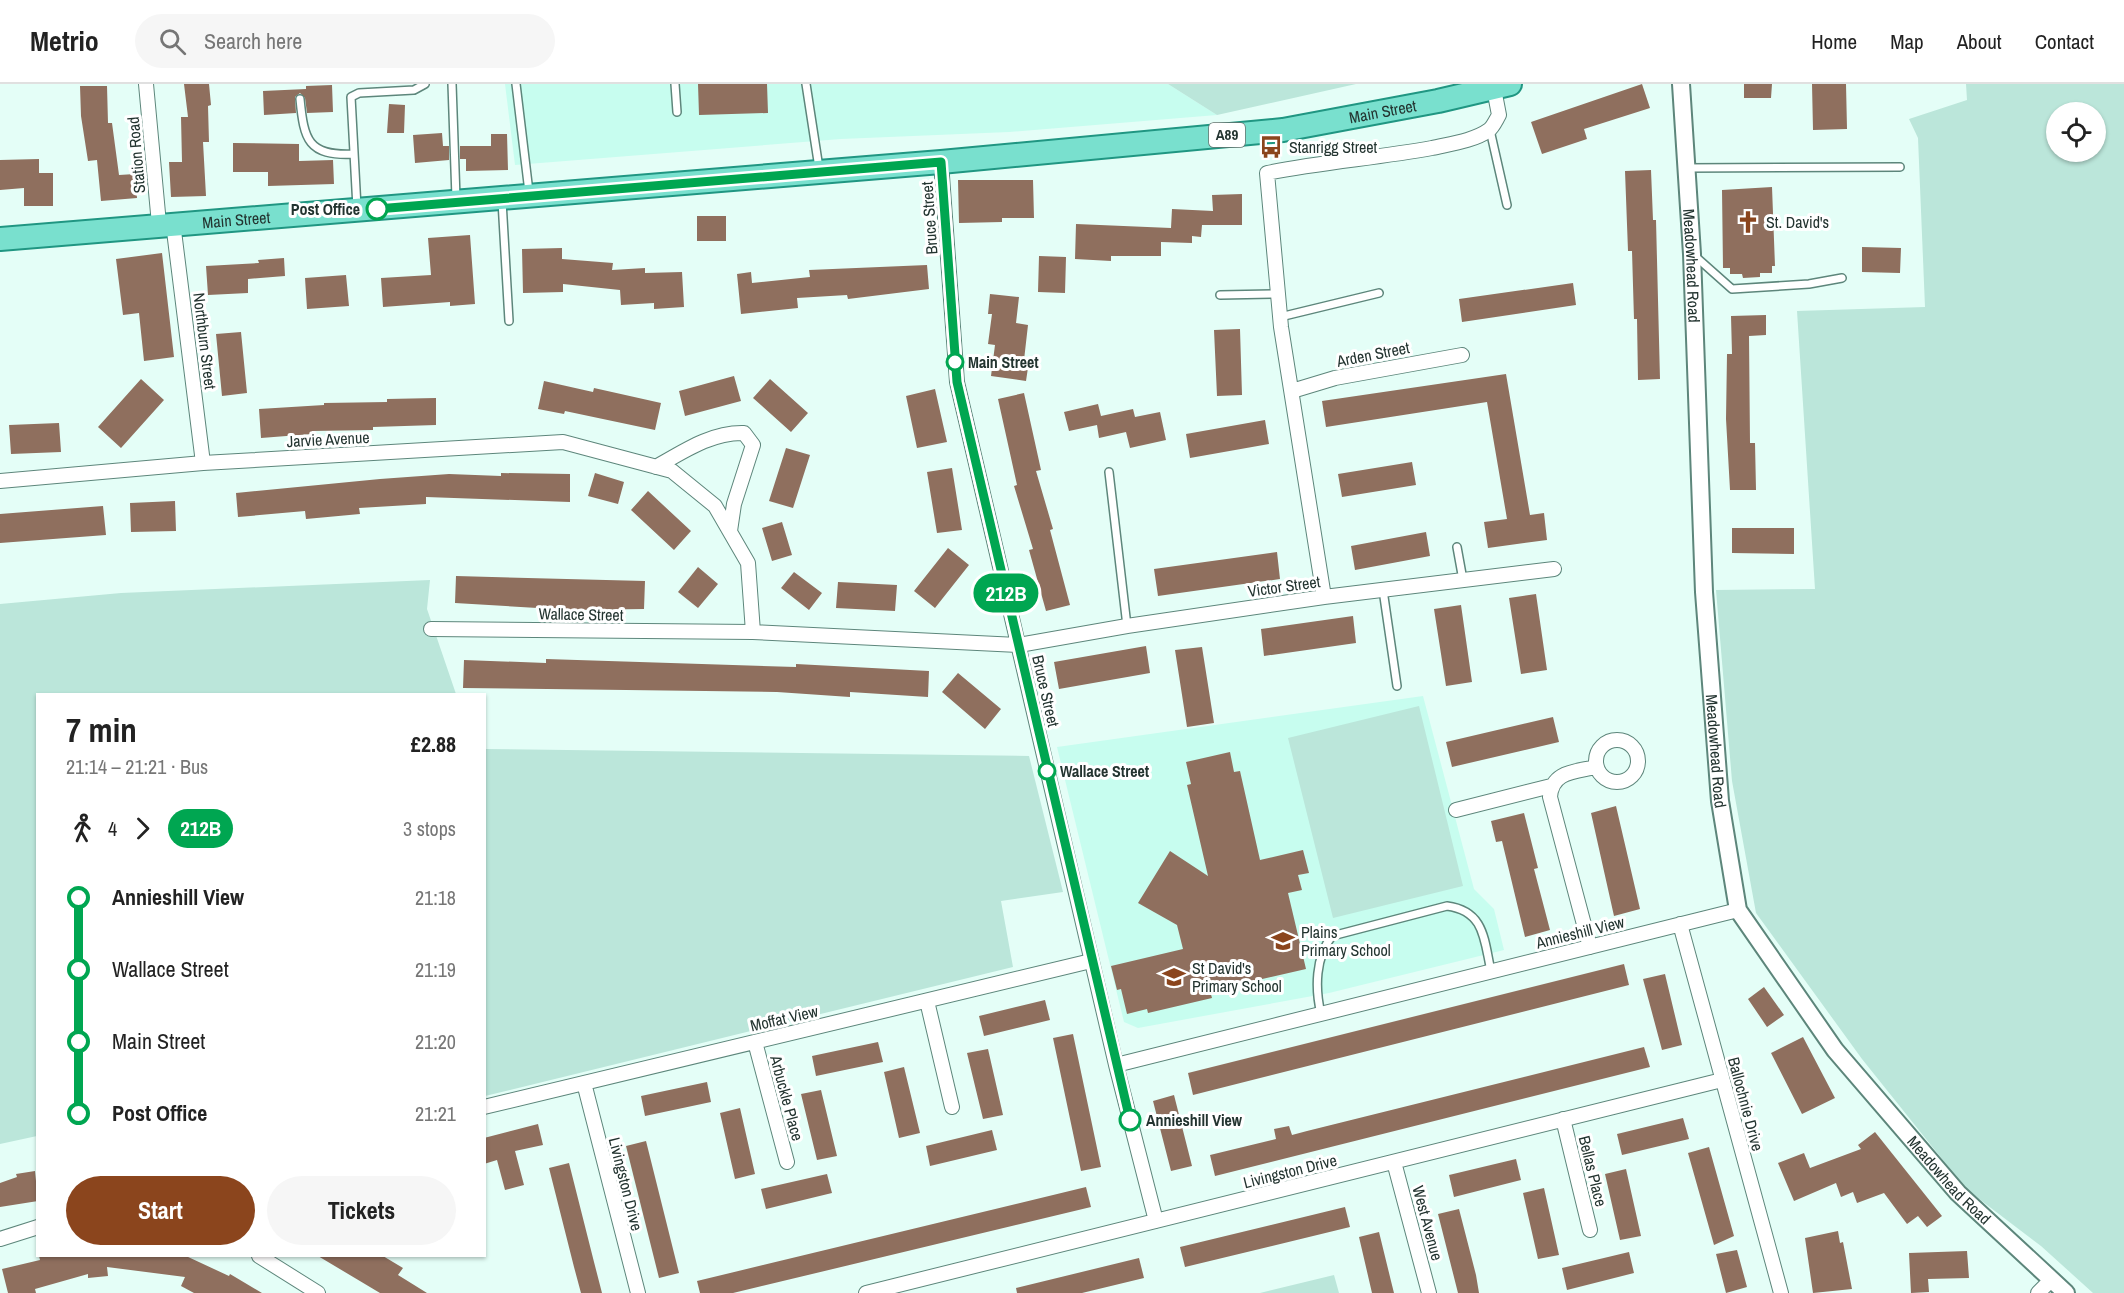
<!DOCTYPE html>
<html lang="en">
<head>
<meta charset="utf-8">
<style>
	:root { --surface:#fff; --page:#f6f6f6; --text:#222; --muted:#767676; --line:#e0e0e0; --accent:#8b451d }
	body { margin:0; font-family:"Archivo Narrow",sans-serif; background:var(--page); color:var(--text); height:100vh; display:flex; flex-direction:column; font-size:22px; white-space:nowrap }
	* { box-sizing:border-box; margin:0 }
	p { font-size:20px; color:var(--muted) }
	.icon { flex:none; width:33px; height:33px; fill:none; stroke:currentColor; stroke-width:2; stroke-linecap:round; stroke-linejoin:round }
	.map { position:relative; flex:1; overflow:hidden }
	.side { position:absolute; left:36px; top:609px; width:450px; height:564px; display:flex; flex-direction:column; background:var(--surface); border-radius:0px; box-shadow:0 2px 4px #0004 }
	.side>* { flex:none }
	.badge { padding:0 12px; border-radius:20px; font-size:21px; line-height:39px }
	.controls { position:absolute; left:2046px; top:18px; display:grid; gap:12px }
	.controls a { display:grid; place-items:center; width:60px; height:60px; border-radius:50%; background:var(--surface); box-shadow:0 2px 4px #0004; font-size:30px }
	.map>.badge { position:absolute; translate:-50% -50%; box-shadow:0 0 0 3px #fff }
	.legs { display:flex; align-items:center; gap:9px; height:66px; padding:0 30px; font-size:20px }
	.legs p { margin-inline-start:auto }
	.headline { display:flex; align-items:center; justify-content:space-between; height:102px; padding:0 30px }
	h1 { font-size:33px; font-weight:700; line-height:45px }
	.button { display:flex; gap:12px; margin-top:auto; padding:12px 30px }
	.button a { flex:1; height:69px; border-radius:36px; background:var(--accent); color:#fff; font-size:24px; font-weight:700; line-height:69px; text-align:center }
	.button a+a { background:var(--page); color:var(--text) }
	ul { padding:0 30px; list-style:none }
	li { display:flex; align-items:center; gap:21px; height:72px; font-size:22px }
	li i { display:grid; place-items:center; width:9px; height:100%; margin:0 8px; background:currentColor }
	li i::after { content:''; width:15px; height:15px; margin:-8px; border:4px solid; border-radius:50%; background:var(--surface) }
	li p { margin-inline-start:auto }
	li:first-child i { background:linear-gradient(#0000 50%,currentColor 0) }
	li:last-child i { background:linear-gradient(currentColor 50%,#0000 0) }
	header { display:flex; align-items:center; gap:36px; box-sizing:border-box; height:84px; padding:0 30px; background:var(--surface); border-bottom:2px solid var(--line) }
	header strong { font-size:28px }
	nav { display:flex; gap:33px; margin-inline-start:auto; font-size:21px }
	.search { width:420px; height:54px; background:var(--page); display:flex; align-items:center; gap:15px; box-sizing:border-box; padding:0 21px; border-radius:33px; color:var(--muted); font-size:22px }
	.map>svg:first-child { display:block }
	.built { fill:#c7fdef }
	.green { fill:#bbe6da; fill-rule:evenodd }
	.building { fill:#8f6f5e }
	.lines { fill:none; stroke-linecap:round; stroke-linejoin:round }
	.service-casing { stroke:#5d867b; stroke-width:10 }
	.minor-casing { stroke:#5d867b; stroke-width:16 }
	.tertiary-casing { stroke:#5d867b; stroke-width:20 }
	.primary-casing { stroke:#209682; stroke-width:26 }
	.service { stroke:#fff; stroke-width:7 }
	.minor { stroke:#fff; stroke-width:14 }
	.tertiary { stroke:#fff; stroke-width:16 }
	.primary { stroke:#79e0ce; stroke-width:22 }
	.line-1-casing { stroke:#fff; stroke-width:14 }
	.line-1 { stroke:#00a651; stroke-width:9 }
	.stop-1-dot { fill:#fff; stroke:#00a651; stroke-width:3 }
	.labels { text-anchor:middle; stroke-width:6; stroke-linejoin:round; paint-order:stroke }
	.shield { fill:#fff; stroke:#65716e; stroke-width:1.5 }
	.shield-label { font-size:15px; font-weight:bold; fill:#233430 }
	.street-label { font-size:16px; fill:#233430; stroke:#fff }
	.poi-label { font-size:16px; fill:#233430; stroke:#fff; text-anchor:start }
	.stop-label { font-size:16px; font-weight:bold; fill:#233430; stroke:#fff; text-anchor:start }
</style>
</head>
<body>
<header>
<strong>Metrio</strong>
<div class="search"><svg class="icon" aria-label="search" viewBox="0 0 24 24"><circle cx="10" cy="10" r="6"/><path d="M15 15l6 6"/></svg>Search here</div>
<nav><a>Home</a><a>Map</a><a>About</a><a>Contact</a></nav>
</header>
<div class="map">
<svg width="2124" height="1209" viewBox="0 0 2124 1209">
	<rect width="100%" height="100%" fill="#e4fef7"/>
	<path class="built" d="M505,0H1168L1217,31L1009,48L841,55L515,81Z
		M1423,612L1474,805L1494,825L1504,866L1329,909L1138,944L1124,938L1057,663Z"/>
	<path class="green" d="M1168,0H1356L1217,31Z
		M1966,0H2124V1209H2093L2041,1162L1966,1105L1862,975L1756,829L1732,697L1716,506L1815,505L1797,227L1925,223L1918,54L1909,35L1967,16ZM2056,28H2096V68H2056Z
		M430,496L427,525L456,610H38L37,1052L0,1060V520L121,509Z
		M1419,622L1463,802L1333,834L1288,654Z
		M485,665L1029,672L1063,808L1001,817L1013,883L485,1012Z
		M1334,1191L1339,1209H1260Z"/>
	<path class="building" d="M184,0H209L211,21L208,22L209,58H203L206,112L171,113L169,78H182L181,33H188Z
		M698,0H767L768,29L699,31Z
		M1642,0L1650,24L1584,45L1587,55L1542,70L1531,38Z
		M1744,0H1772L1771,14H1744Z
		M1812,0H1846L1847,45L1813,46Z
		M332,1L333,28L307,29L305,14L300,9L295,13L296,29L264,31L263,7L306,5V2Z
		M80,2H107L108,39H112L119,91L135,90L137,114L101,117L97,76L88,77L81,32Z
		M389,20L405,21L404,49H387Z
		M442,49L443,62H449V76L415,79L413,51Z
		M491,50H507L508,86L466,87V75H460V62H491Z
		M233,59L299,60V77L333,76L334,100L268,102V88H233Z
		M39,75V89H53V122H24V104L0,106V76Z
		M1651,86L1653,136H1656L1660,295L1638,296L1637,235H1634L1632,167H1628L1625,87Z
		M958,96H1033L1034,134H1002V138L959,139Z
		M1772,103L1775,182H1772V189H1760V193L1743,194L1742,190H1730V184H1723L1722,106Z
		M1242,110V141H1202L1201,153L1192,152V159L1161,158V172H1111V177L1075,175L1076,140L1171,144L1172,125L1213,127L1212,111Z
		M697,132H726V157H697Z
		M470,151L475,220L450,222V218L383,223L381,194L431,191L428,154Z
		M1862,163L1901,164L1900,189L1862,188Z
		M562,164V175L613,179L612,186L645,184V189L682,188L684,223L654,225V219L621,221L620,206L563,200V208L523,209L522,165Z
		M162,169L174,273L144,277L139,229L123,231L116,175Z
		M1039,172L1066,173L1065,209L1038,208Z
		M284,174L285,192L248,195V209L208,211L206,182L259,179L258,176Z
		M927,181L929,205L848,215L847,211L797,214L798,224L741,230L737,190L751,188L752,199L810,193L809,186Z
		M346,191L349,222L307,225L305,194Z
		M1573,199L1576,221L1462,238L1459,215Z
		M990,210L1019,213L1016,239L1028,241L1024,276L1029,277L1026,297L991,292L995,261L988,260L992,230H988Z
		M1766,231V251L1749,252L1750,359H1755L1756,406H1730L1726,335L1727,270H1732L1731,232Z
		M1240,245L1242,311L1217,312L1214,246Z
		M241,248L247,309L222,312L216,250Z
		M1506,290L1530,431L1544,429L1547,456L1488,464L1484,438L1507,435L1487,318L1326,343L1322,317Z
		M734,292L741,317L685,332L679,307Z
		M141,295L164,316L121,364L98,343Z
		M770,295L808,329L791,348L753,314Z
		M544,297L593,308L594,304L661,319L655,346L565,327L564,330L538,325Z
		M935,305L947,358L917,364L906,312Z
		M1024,309L1041,386L1036,387L1053,445L1050,446L1070,521L1046,527L1029,466L1033,465L1014,402L1017,401L998,315Z
		M436,314V341L373,343V346L312,347V350L261,354L259,325L324,321V319L387,318V315Z
		M1098,320L1101,332L1133,325L1135,333L1160,328L1166,356L1130,364L1126,348L1099,354L1097,341L1069,347L1064,328Z
		M1265,336L1269,360L1190,374L1186,350Z
		M59,339L61,368L11,370L9,341Z
		M786,364L810,371L793,424L769,417Z
		M1412,378L1416,401L1342,413L1338,390Z
		M952,384L962,446L937,449L927,388Z
		M501,389L570,390V418L426,413V420L359,424L360,430L306,435L305,427L238,433L236,409L380,395L449,390L501,392Z
		M595,389L624,398L618,420L588,412Z
		M648,407L691,447L674,466L631,426Z
		M175,417L176,447L131,448L130,419Z
		M103,422L106,451L0,459V430Z
		M782,438L792,471L772,477L762,444Z
		M1732,444H1794V470L1732,469Z
		M1426,448L1430,472L1355,486L1351,462Z
		M948,464L969,481L935,524L914,507Z
		M1277,468L1280,495L1158,512L1154,485Z
		M698,483L718,500L698,524L678,508Z
		M794,488L822,509L809,526L781,504Z
		M456,492L645,497L644,525L571,526L455,519Z
		M838,498L897,501L895,527L836,524Z
		M1536,510L1547,586L1521,590L1509,514Z
		M1461,521L1472,598L1446,602L1434,525Z
		M1353,532L1356,559L1264,572L1261,545Z
		M1146,562L1150,589L1059,605L1054,578Z
		M1202,563L1214,639L1187,643L1175,566Z
		M546,575L796,583V580L929,587L928,613L850,608V613L777,608L463,604L464,576L546,579Z
		M958,589L1001,625L985,645L942,608Z
		M1553,633L1559,658L1452,683L1446,658Z
		M1230,668L1234,688L1240,687L1260,776L1303,766L1309,789L1298,791L1302,806L1288,809L1306,885L1210,907L1212,914L1148,929L1147,925L1127,930L1121,905L1117,906L1111,882L1183,865L1177,841L1138,819L1170,767L1208,792L1187,701L1191,700L1186,678Z
		M1616,722L1640,825L1614,832L1591,729Z
		M1524,729L1538,784L1534,785L1550,846L1525,853L1502,757L1496,758L1491,737Z
		M1624,880L1629,901L1193,1011L1188,989Z
		M1665,890L1682,961L1662,966L1643,895Z
		M1764,903L1784,931L1767,943L1748,915Z
		M1045,916L1050,936L984,952L979,932Z
		M1073,950L1101,1083L1081,1087L1053,954Z
		M1803,953L1835,1014L1802,1030L1771,969Z
		M878,958L883,978L816,992L812,972Z
		M1644,963L1650,983L1215,1092L1210,1071L1276,1055L1274,1045L1289,1042L1292,1051L1307,1047Z
		M988,965L1003,1031L983,1035L967,969Z
		M904,983L920,1049L899,1054L884,988Z
		M707,998L711,1018L645,1032L641,1012Z
		M821,1006L837,1072L817,1076L801,1010Z
		M1174,1011L1192,1082L1171,1087L1153,1017Z
		M740,1024L755,1090L735,1095L720,1029Z
		M1683,1034L1689,1055L1622,1071L1617,1050Z
		M538,1040L543,1061L515,1067L524,1101L505,1106L497,1076L484,1080V1054Z
		M992,1046L997,1066L930,1082L926,1062Z
		M1875,1048L1942,1132L1927,1143L1918,1132L1907,1140L1884,1109L1857,1119L1853,1108L1841,1113L1836,1099L1794,1117L1778,1079L1804,1069L1810,1084L1861,1065L1858,1061Z
		M646,1057L679,1189L659,1194L626,1062Z
		M1709,1063L1734,1152L1714,1161L1688,1069Z
		M1516,1075L1521,1096L1454,1113L1449,1091Z
		M569,1079L594,1178L602,1209H581L574,1183L549,1084Z
		M1626,1085L1641,1152L1620,1156L1605,1090Z
		M35,1087L38,1117L0,1123V1099L17,1093L16,1090Z
		M827,1090L832,1109L766,1125L761,1105Z
		M1086,1103L1091,1123L733,1209H700L697,1197Z
		M1544,1104L1559,1171L1538,1175L1523,1109Z
		M1345,1123L1350,1143L1185,1183L1180,1163Z
		M1459,1125L1476,1191L1479,1209H1458L1438,1130Z
		M1838,1147L1840,1159L1843,1158L1852,1205L1813,1209L1805,1154Z
		M1379,1148L1391,1197L1394,1209H1372L1359,1153Z
		M1737,1166L1747,1203L1726,1209L1716,1170Z
		M1967,1167L1969,1194L1928,1195L1929,1208L1911,1209L1909,1169Z
		M1629,1168L1634,1189L1567,1206L1562,1184Z
		M39,1172H186L229,1192L230,1190L262,1209H194L181,1202L185,1193L107,1183L108,1192L88,1194V1190L35,1205L36,1209H8L2,1185L40,1176Z
		M318,1172H383L403,1184L398,1191L427,1209H380Z
		M1139,1174L1144,1194L1082,1209H1017L1016,1204Z"/>
	<g class="lines">
		<g class="service-casing">
			<path id="service" d="M452,0L456,114
				M516,0L529,108
				M675,0L677,28
				M806,0L819,84
				M300,15C304,56 308,72 353,70
				M1490,46L1507,121
				M1687,84L1900,83
				M502,117L509,237
				M357,124L351,13L359,9L414,6L425,0
				M1696,173L1732,205L1809,200L1842,194
				M1220,211L1277,210
				M1280,233L1379,209
				M1109,388L1127,542
				M1457,463L1463,496
				M1383,506L1397,602
				M1321,930C1315,905 1315,873 1332,852L1447,822C1485,827 1484,856 1491,887"/>
		</g>
		<g class="minor-casing">
			<path id="minor" d="M146,0L159,140
				M941,78L957,298L1116,981L1156,1137
				M173,139L203,379
				M1292,307L1335,294L1462,271
				M656,383C684,367 712,348 744,349L753,361L734,420L730,447
				M0,397L203,379L563,358L672,387L715,422L748,479L753,548
				M1324,513L1281,243L1267,89C1322,78 1377,74 1432,64C1449,60 1474,57 1489,46C1493,43 1496,36 1499,31L1494,5
				M431,545L753,548L1019,561L1127,542L1324,513L1554,485
				M1596 677a21 21 0 1 1 42 0a21 21 0 1 1-42 0Z
				M1456,726L1551,702
				M1680,840L1781,1209
				M1590,863L1550,713C1552,687 1575,688 1596,683
				M927,917L952,1023
				M755,958L787,1078
				M1116,981L1738,826
				M584,999L638,1209
				M484,1023L1091,877
				M1563,1035L1590,1146
				M1394,1078L1429,1209
				M0,1155L38,1143
				M259,1172L318,1209
				M866,1209L1722,996
				M2038,1209L2051,1196"/>
		</g>
		<g class="tertiary-casing">
			<g id="tertiary">
				<path id="s1" d="M1681,0L1692,170L1704,508L1720,717L1738,826L1835,966L1958,1109L2066,1209"/>
			</g>
		</g>
		<g class="primary-casing">
			<g id="primary">
				<path id="s2" d="M0,155L941,78L1283,46L1438,17L1510,0"/>
			</g>
		</g>
		<use href="#service" class="service"/>
		<use href="#minor" class="minor"/>
		<use href="#tertiary" class="tertiary"/>
		<use href="#primary" class="primary"/>
	</g>
	<g class="lines">
		<g class="line-1-casing">
			<path id="line-1" d="M377,125L941,78L957,298L1130,1036"/>
		</g>
		<use href="#line-1" class="line-1"/>
	</g>
	<defs>
		<g id="bus-bare" transform="scale(1.8)"><path d="M-5-6H5V4H4V6H2V4H-2V6H-4V4H-5ZM-3.5-4V0h7V-4ZM-3.5 1.2v1.5H-2V1.2ZM2 1.2v1.5H3.5V1.2Z" fill="#8b451d" stroke="#fff" stroke-width="2.5" paint-order="stroke"/></g>
		<g id="church-bare" transform="scale(1.8)"><path d="M-1.2-6h2.4v3.5h3.3v2.4h-3.3V6h-2.4V-.1h-3.3v-2.4h3.3Z" fill="#8b451d" stroke="#fff" stroke-width="2.5" paint-order="stroke"/></g>
		<g id="school-bare" transform="scale(1.8)"><path d="M0-5L7-2L0 1L-7-2ZM-4 1L0 2.5L4 1V4Q0 6-4 4Z" fill="#8b451d" stroke="#fff" stroke-width="2.5" paint-order="stroke"/></g>
	</defs>
	<g fill-rule="evenodd">
		<use href="#bus-bare" x="1271" y="63"/>
		<use href="#church-bare" x="1748" y="138"/>
		<use href="#school-bare" x="1283" y="857"/>
		<use href="#school-bare" x="1174" y="893"/>
	</g>
	<g class="stop-1-dot">
		<circle cx="377" cy="125" r="10"/>
		<circle cx="955" cy="278" r="8"/>
		<circle cx="1047" cy="687" r="8"/>
		<circle cx="1130" cy="1036" r="10"/>
	</g>
	<g class="labels">
		<rect class="shield" x="1209" y="39" width="36" height="24" rx="4.5"/>
		<g class="shield-label">
			<text x="1227" y="56">A89</text>
		</g>
		<g class="street-label">
			<text dy="6" stroke="none"><textPath href="#s2" startOffset="1389">Main Street</textPath></text>
			<text transform="translate(136 71) rotate(-95)" y="6">Station Road</text>
			<text transform="translate(929 134) rotate(-94)" y="6">Bruce Street</text>
			<text dy="6" stroke="none"><textPath href="#s2" startOffset="237">Main Street</textPath></text>
			<text dy="6" stroke="none"><textPath href="#s1" startOffset="182">Meadowhead Road</textPath></text>
			<text transform="translate(205 257) rotate(83)" y="6">Northburn Street</text>
			<text transform="translate(1373 270) rotate(-11)" y="6">Arden Street</text>
			<text transform="translate(328 355) rotate(-3)" y="6">Jarvie Avenue</text>
			<text transform="translate(1284 502) rotate(-8)" y="6">Victor Street</text>
			<text transform="translate(581 530) rotate(1)" y="6">Wallace Street</text>
			<text transform="translate(1046 607) rotate(77)" y="6">Bruce Street</text>
			<text dy="6" stroke="none"><textPath href="#s1" startOffset="668">Meadowhead Road</textPath></text>
			<text transform="translate(1580 848) rotate(-14)" y="6">Annieshill View</text>
			<text transform="translate(784 934) rotate(-13)" y="6">Moffat View</text>
			<text transform="translate(787 1014) rotate(75)" y="6">Arbuckle Place</text>
			<text transform="translate(1746 1020) rotate(75)" y="6">Ballochnie Drive</text>
			<text transform="translate(1290 1087) rotate(-14)" y="6">Livingston Drive</text>
			<text transform="translate(1593 1087) rotate(76)" y="6">Bellas Place</text>
			<text dy="6" stroke="none"><textPath href="#s1" startOffset="1172">Meadowhead Road</textPath></text>
			<text transform="translate(626 1100) rotate(76)" y="6">Livingston Drive</text>
			<text transform="translate(1428 1139) rotate(75)" y="6">West Avenue</text>
		</g>
		<g class="poi-label">
			<text x="1289" y="69">Stanrigg Street</text>
			<text x="1766" y="144">St. David's</text>
			<text x="1301" y="854">Plains<tspan x="1301" dy="18">Primary School</tspan></text>
			<text x="1192" y="890">St David's<tspan x="1192" dy="18">Primary School</tspan></text>
		</g>
		<g class="stop-label">
			<text x="360" y="131" text-anchor="end">Post Office</text>
			<text x="968" y="284">Main Street</text>
			<text x="1060" y="693">Wallace Street</text>
			<text x="1146" y="1042">Annieshill View</text>
		</g>
	</g>
</svg>
<div class="controls">
<a><svg class="icon" aria-label="locate" viewBox="0 0 24 24"><circle cx="12" cy="12" r="6"/><path d="M12 2v4M12 18v4M2 12h4M18 12h4"/></svg></a>
</div>
<b class="badge" style="left:1006px;top:509px;background:#00a651;color:#fff">212B</b>
<section class="side">
<div class="headline"><div><h1>7 min</h1><p>21:14 – 21:21 · Bus</p></div><b>£2.88</b></div>
<div class="legs"><svg class="icon" aria-label="walk" viewBox="0 0 24 24"><circle cx="13" cy="4" r="2"/><path d="M13 8l-2 6 4 7M11 14l-3 7M7 12l3-4h3l4 4"/></svg>4<svg class="icon" aria-label="forward" viewBox="0 0 24 24"><path d="M9 5l7 7-7 7"/></svg><b class="badge" style="background:#00a651;color:#fff">212B</b><p>3 stops</p></div>
<ul>
<li><i style="color:#00a651"></i><b>Annieshill View</b><p>21:18</p></li>
<li><i style="color:#00a651"></i><span>Wallace Street</span><p>21:19</p></li>
<li><i style="color:#00a651"></i><span>Main Street</span><p>21:20</p></li>
<li><i style="color:#00a651"></i><b>Post Office</b><p>21:21</p></li>
</ul>
<div class="button"><a>Start</a><a>Tickets</a></div>
</section>
</div>
</body>
</html>
